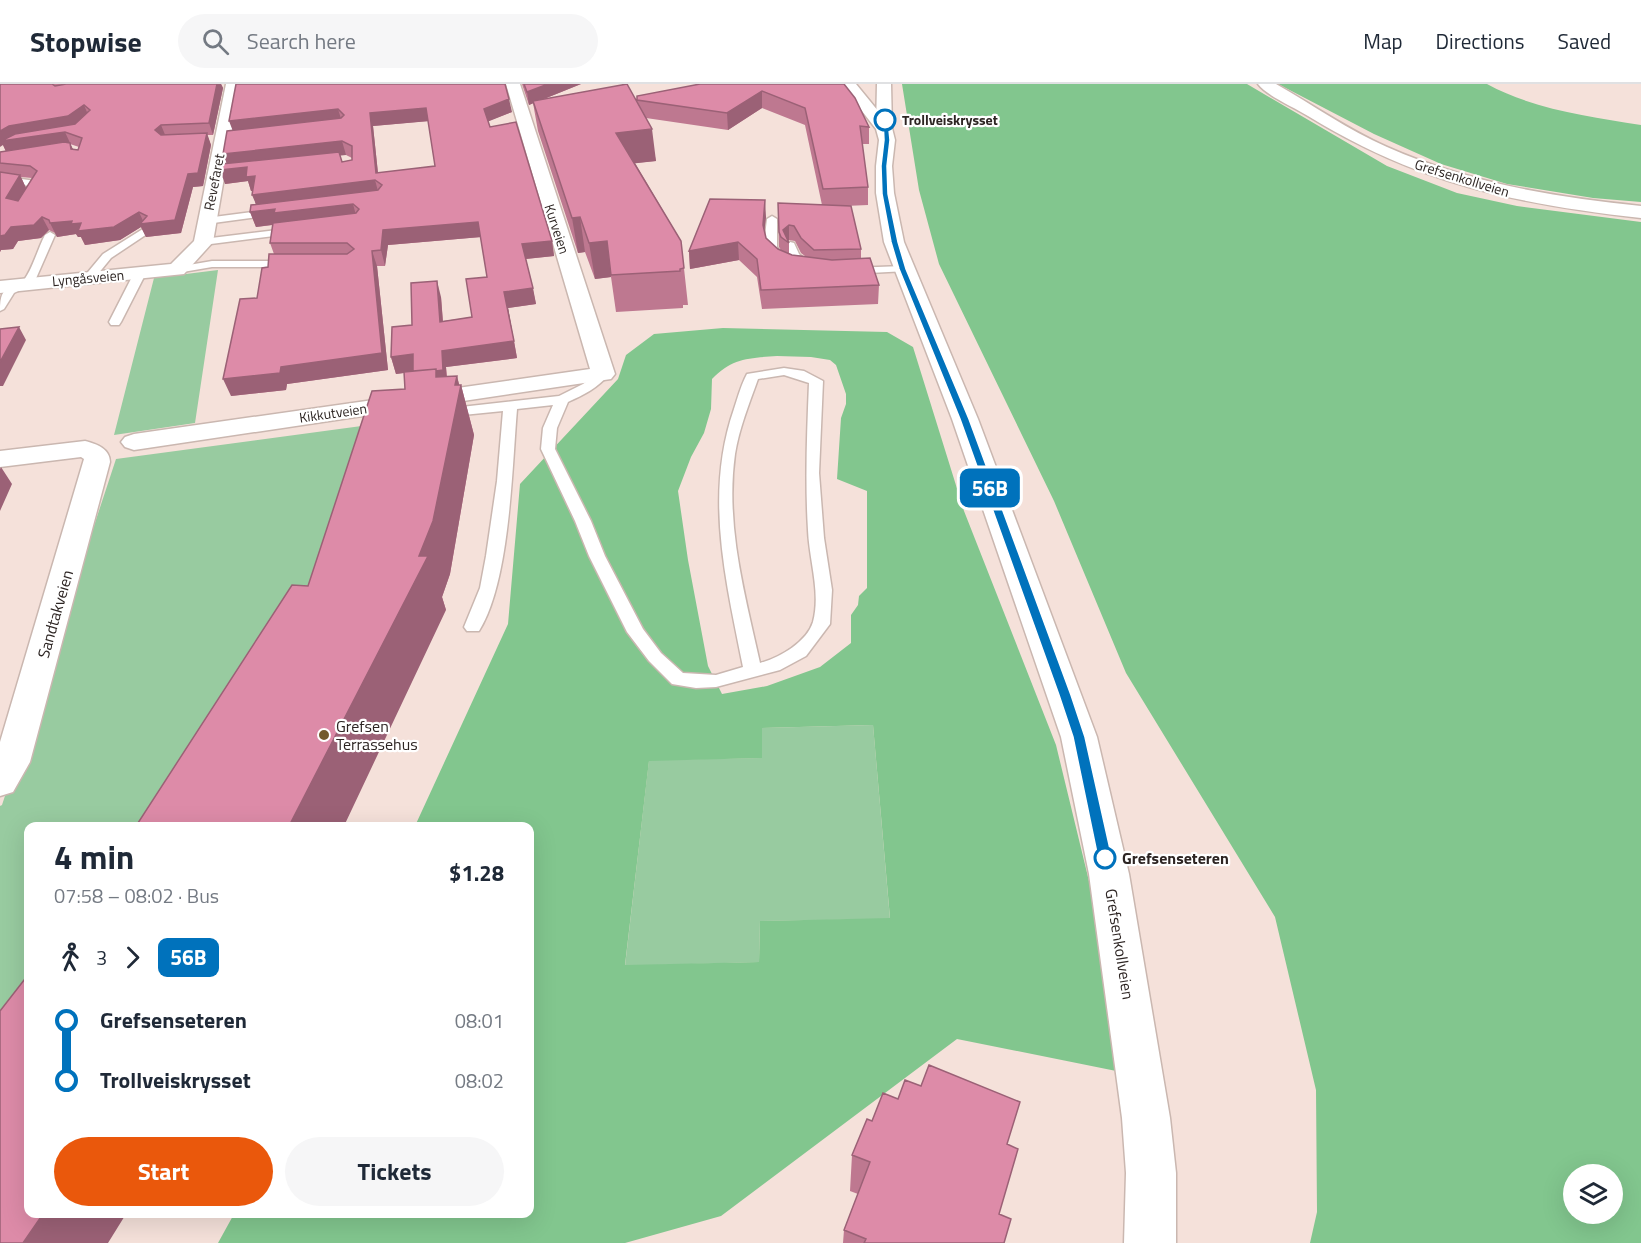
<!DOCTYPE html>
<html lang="en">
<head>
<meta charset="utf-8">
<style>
	:root { --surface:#fff; --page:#f6f6f7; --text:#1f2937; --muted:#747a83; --line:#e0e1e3; --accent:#ea580c }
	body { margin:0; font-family:"Titillium Web",sans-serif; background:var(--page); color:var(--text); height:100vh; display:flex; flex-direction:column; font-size:22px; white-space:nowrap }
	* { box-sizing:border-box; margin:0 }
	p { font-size:20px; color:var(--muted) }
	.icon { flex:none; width:33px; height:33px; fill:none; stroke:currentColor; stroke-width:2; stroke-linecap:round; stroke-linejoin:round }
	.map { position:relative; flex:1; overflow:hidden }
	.drawer { position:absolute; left:24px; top:738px; width:510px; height:396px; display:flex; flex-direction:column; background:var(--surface); border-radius:12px; box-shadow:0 6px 24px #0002 }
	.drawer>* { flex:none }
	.badge { padding:0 12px; border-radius:9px; font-size:21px; line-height:39px }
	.fabs { position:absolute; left:1563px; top:1080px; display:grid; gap:12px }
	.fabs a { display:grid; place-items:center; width:60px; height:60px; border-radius:50%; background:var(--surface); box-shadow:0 6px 24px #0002; font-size:30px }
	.map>.badge { position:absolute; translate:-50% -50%; box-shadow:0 0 0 3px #fff }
	.legs { display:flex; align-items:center; gap:9px; height:66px; padding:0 30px; font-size:20px }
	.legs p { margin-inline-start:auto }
	.summary { display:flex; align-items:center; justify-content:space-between; height:102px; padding:0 30px }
	h1 { font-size:33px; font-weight:700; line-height:45px }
	.cta { display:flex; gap:12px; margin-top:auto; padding:12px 30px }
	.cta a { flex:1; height:69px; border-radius:36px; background:var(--accent); color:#fff; font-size:24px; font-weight:700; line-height:69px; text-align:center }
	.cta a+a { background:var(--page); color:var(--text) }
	ul { padding:0 30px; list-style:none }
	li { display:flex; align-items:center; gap:21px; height:60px; font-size:22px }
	li i { display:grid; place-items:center; width:9px; height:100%; margin:0 8px; background:currentColor }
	li i::after { content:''; width:15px; height:15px; margin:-8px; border:4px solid; border-radius:50%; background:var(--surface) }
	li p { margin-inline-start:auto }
	li:first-child i { background:linear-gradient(#0000 50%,currentColor 0) }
	li:last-child i { background:linear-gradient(currentColor 50%,#0000 0) }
	header { display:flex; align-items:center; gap:36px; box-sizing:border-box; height:84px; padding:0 30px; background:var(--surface); border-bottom:2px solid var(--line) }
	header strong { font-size:28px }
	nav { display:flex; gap:33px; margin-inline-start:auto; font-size:21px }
	.search { width:420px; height:54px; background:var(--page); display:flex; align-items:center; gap:15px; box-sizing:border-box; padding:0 21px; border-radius:33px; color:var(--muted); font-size:22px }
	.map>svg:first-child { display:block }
	.green { fill:#98cba0 }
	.forest { fill:#82c68e; fill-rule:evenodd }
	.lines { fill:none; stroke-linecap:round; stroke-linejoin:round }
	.lane-casing { stroke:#cab7b0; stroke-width:3 }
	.street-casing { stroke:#cab7b0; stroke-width:3 }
	.secondary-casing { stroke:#cab7b0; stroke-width:3 }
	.lane { fill:#fff; fill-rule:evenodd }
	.street { fill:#fff; fill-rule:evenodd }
	.secondary { fill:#fff; fill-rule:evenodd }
	.wall { fill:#be7890; fill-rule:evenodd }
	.shaded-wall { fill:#9b6176 }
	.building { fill:#dd8ba8; stroke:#9b6176; stroke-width:1.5; fill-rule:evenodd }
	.line-1 { fill:#0072bc; stroke:#fff; stroke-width:1.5 }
	.stop-1-dot { fill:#fff; stroke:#0072bc; stroke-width:3 }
	.poi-dot { fill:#735a2b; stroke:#fff; stroke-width:2 }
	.labels { text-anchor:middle; stroke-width:4.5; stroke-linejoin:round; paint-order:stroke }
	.far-stop-label { font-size:14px; font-weight:bold; fill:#2d2523; stroke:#fff; text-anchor:start }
	.far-street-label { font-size:14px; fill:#2d2523; stroke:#fff }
	.street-label { font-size:16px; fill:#2d2523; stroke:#fff }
	.poi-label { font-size:16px; fill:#2d2523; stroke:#fff; text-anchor:start }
	.stop-label { font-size:16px; font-weight:bold; fill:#2d2523; stroke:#fff; text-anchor:start }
</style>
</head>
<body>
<header>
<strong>Stopwise</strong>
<div class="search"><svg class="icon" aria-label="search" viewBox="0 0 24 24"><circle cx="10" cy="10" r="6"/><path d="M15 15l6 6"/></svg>Search here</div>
<nav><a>Map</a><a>Directions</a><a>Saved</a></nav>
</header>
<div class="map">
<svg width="1641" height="1159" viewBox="0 0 1641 1159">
	<rect width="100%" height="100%" fill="#f5e1da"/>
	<path class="green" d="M218,186L195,339L114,351L154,194Z
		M406,336L228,742H28V1036L0,1076V722L2,721L116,375Z
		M873,641L890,835L760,837L759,878L625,882L649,676L761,674L762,644Z"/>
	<path class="forest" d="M902,0H1247L1387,82L1457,109L1517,122L1641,138V1159H1310L1317,1128L1316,1006L1275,833L1126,589L1054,417L939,180L919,106ZM1612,1090V1130H1574V1090Z
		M1278,0H1487C1535,26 1588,32 1641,41V118L1593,114L1507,100L1441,80L1374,50Z
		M723,244L887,248L913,263L964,427L1056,661L1136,991L957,955L721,1132L625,1159H218L234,1130H530V742H415L508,540L520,400L618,295L626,271L654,250ZM777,272L811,273L830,276L836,281L846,310V320L841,334L837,395L867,407V504L859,512L858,521L851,531V559L820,583L767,602L722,610L708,582L688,476L678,407L691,373L704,349L711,325L712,295C732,274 749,274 777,272ZM873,641L890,834L760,837L759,878L625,881L649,677L762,674V644Z"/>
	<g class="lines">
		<g class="lane-casing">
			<path id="lane" d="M0,92L36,97L41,100L31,115L28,116L23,113L30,102L0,98Z
				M276,125L280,126V130L206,140L201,137L206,134Z
				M772,132L777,135V163L785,177L780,180C762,173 765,151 767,135Z
				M146,143L151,146L150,148L111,174L93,196H85L83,194L103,170Z
				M294,144L299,147L298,149L203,161L198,158L203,155Z
				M50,148L55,151L34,199L14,209L4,225L0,227C0,196 12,210 24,196C33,184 38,164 45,151Z
				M790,158L794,159L799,170L813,184V188H805L790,173L785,161Z
				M212,177H293L298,180L293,183H212L177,189L171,186L177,183Z
				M903,182L907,183V187L851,190L845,187L851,184Z
				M140,186L146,189L121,238L119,241H111L109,238L134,189Z
				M784,284L804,287L823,297L819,389L824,454L832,506L830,540L806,572L780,586L716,603L696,604L672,600L649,577L627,548L589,472L575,437L541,365L543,344L553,321L517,325C512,384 510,498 479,547H467L464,543L480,504L486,472L497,397L503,327L443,333L436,329L443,325L559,312L583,300L603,286L609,290C598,304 583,311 568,318L557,344L555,365L591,437L605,472L643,545L661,569L683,589L716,591L743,583C726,497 704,411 734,325C738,313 741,301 747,290ZM784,291L809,299C807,348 805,397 808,446C809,476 821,508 813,538C807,558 779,574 760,579C745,511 725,441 735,370C739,345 749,320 758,295Z"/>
		</g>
		<g class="street-casing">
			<path id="street" d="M226,0H240L213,158L184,190L0,209V197L171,180L194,157Z
				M506,0H520L615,290L611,295L134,366L125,363L121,358L125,353L134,350L590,285Z
				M877,0H891L892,44L884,49L876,44Z
				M1258,0H1276C1313,21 1348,46 1387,63C1468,99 1554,113 1641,122V134C1515,120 1417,99 1308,32C1294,23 1267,12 1258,0Z
				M85,357C97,360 110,365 110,378L30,678L13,708L0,712V658L84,375L81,373L0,383V367Z"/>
		</g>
		<g class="secondary-casing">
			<path id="secondary" d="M841,0H856L892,44L895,56L892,82L894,109L904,158L978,335L1097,653L1129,790L1170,1034L1176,1089V1159H1124L1126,1089L1122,1034L1089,790L1061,653L952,335L884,158L876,109V82L879,56L876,45Z"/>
		</g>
		<use href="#lane" class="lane"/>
		<use href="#street" class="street"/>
		<use href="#secondary" class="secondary"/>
	</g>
	<path class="wall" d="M0,0H221L223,4L213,51H207L211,61L203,102L193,103L181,149L146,153L141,143L120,156L85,161L81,153H78L76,150L57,153L55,149L49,146L41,154L18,157L13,165L1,166L0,168V68L6,67L3,61ZM70,60L79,63L78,66L73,65ZM21,93L32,94L26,104Z
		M236,0L512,28L488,37L490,43L552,157L554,172L526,175L536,220L508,224L517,274L446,283L447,292H457L459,301H461L474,351L450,490L442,513L446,526L308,502L405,305L404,289L396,290L391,273L412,241L441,213L443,237L472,233L487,193L481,153L388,161L385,182H377L388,286L287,300L286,306L231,312L257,214L268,183L274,170L270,159L273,141L256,143L250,128L256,121L253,107H251L248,97L225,100L227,80L233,46ZM428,37L435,82L378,89L373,42ZM340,71H346L352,74V76L342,78Z
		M522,0H581L544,15L637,18V12L844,0L869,43V60H862L868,103V121L845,122L861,165V175L879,201L878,220L762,225L757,193L739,176L690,185L689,167L766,133L764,147L766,154L778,165L781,166L779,163L778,119L822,121L805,41L762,24L728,46L646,34L656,77L635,79L681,157L688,221H683V224L616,228L611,193L595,195L585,168L578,169L538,47L533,19L529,21ZM789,156L795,157L801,169L805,172L792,171L789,169V159L788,157Z
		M872,1037L1007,1061L999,1130L1004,1159H843L844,1146L858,1110L850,1107L852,1071Z"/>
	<path class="shaded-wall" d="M217,0H221L223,4L213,51L209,39Z
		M548,0H581L529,21L527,8Z
		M762,7V24L728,46L727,29Z
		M509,15L512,28L487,38L484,25Z
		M84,21L89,33L65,48L76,72L7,70L3,61L0,63V47L9,42Z
		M426,24L430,37L373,42L379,99L376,89L370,29Z
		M338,25L342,38L234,50L229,37Z
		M161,41L166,53L160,58L155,46Z
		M652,45L656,77L620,81L616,49Z
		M207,49L211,61L203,102L193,103L181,149L146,153L141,143L120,156L85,161L81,153H78L76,150L57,153L50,139L139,128L144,139L188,90Z
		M342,57L346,71L228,83L223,70Z
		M247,83L255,92L260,106L251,107L248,97L225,100L220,86Z
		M20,91L26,104L13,127L6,114Z
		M375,96L379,111L258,125L252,111Z
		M765,116L766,133L763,158V141Z
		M353,120L357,135L278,140L256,143L250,128L275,125Z
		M42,133L49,146L41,154L18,157L13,165L1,166L0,168V152L11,143Z
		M580,133L585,168L578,169L572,134Z
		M478,138L481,153L388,161L385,182L381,166L383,146Z
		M789,141V156L787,158L783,146Z
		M552,157L554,172L525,175L522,160Z
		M607,157L611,193L595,195L589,159Z
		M738,158L739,176L690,185L689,167Z
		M372,167L377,182L388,286L287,300L286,306L231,312L223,295L281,283Z
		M437,197L441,213L444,254L440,238Z
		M533,204L536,220L508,224L517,274L446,283L447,303L418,307L442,267L504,208Z
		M19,243L26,256L3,302H0V278Z
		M413,270L418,287L396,290L391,273Z
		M457,292L460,304L461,301L474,351L450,490L442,513L446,526L344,742H289L419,472Z
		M1,383L12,400L0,427V385Z
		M43,1130H126L108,1159H23Z"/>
	<path class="building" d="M0,0H52L55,2L66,0H217L209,39L161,41L155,46L161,51L207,49L198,89L188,90L175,136L140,140L147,132L139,128L114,143L78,147L81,139L71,140L72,137L50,139L49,136L42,133L34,141L11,143L5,151L0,152V88L20,91L6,114L18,117L37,87L30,82L0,79V68L64,58L70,59L71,65L78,66L82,54L65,48L1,57L15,50L75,40L90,26L84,21L68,32L9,42L0,47Z
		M236,0H505L509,15L484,25L490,43L516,38L552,157L522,160L533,204L504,208L514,257L442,267L443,286L436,287V285L413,287V270L391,273L392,243L412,241L411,199L437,197L440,238L472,233L466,195L487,193L478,138L383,146L381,166L372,167L382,269L281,283L280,289L223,295L240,215L257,214L262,184L268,183L269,170H347L354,165L347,159H270L273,139L356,129L359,125L353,120L274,129L275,125L250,128L251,121L378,106L382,101L375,96L252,111L255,92L246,93L247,83L220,86L221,80L339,68L342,78L352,76V62L342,57L223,70L227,47L341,34L344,31L338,25L229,37ZM426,24L435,82L376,89L370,29Z
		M524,0H548L527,8Z
		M627,0L652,45L616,49L681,157L684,184L680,185V187L611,191L607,157L589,159L580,133L572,134L533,17Z
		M700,0H844L855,14L869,43L860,42L868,103L823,105L805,24L762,7L727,29L637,16V12Z
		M710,115L765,116L763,141L766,154L778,165L792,171L832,176L870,174L879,201L761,206L757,175L738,158L689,167Z
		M778,119L851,122L861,165L814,166L801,154L794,142L789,141L783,146L789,159L781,153L779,148Z
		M19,243L0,278V245Z
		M436,285V293L457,292L455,301H461L433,437L419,472H428L289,742H136L292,501L308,502L372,307L405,305L404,288Z
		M28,891V1130H43L23,1159H0V927Z
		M929,981L1020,1018L1007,1060L1018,1065L999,1130L1011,1135L1004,1159H864L866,1155L844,1146L870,1078L852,1071L867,1035L872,1037L883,1009L898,1015L905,996L921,1002Z"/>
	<path class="line-1" d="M885,35L888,36L890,56L887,82L888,110L898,158L906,185L969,335L1071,611L1085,653L1112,774L1110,778H1100L1098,774L1073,653L1059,611L960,335L899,185L891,158L882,110L881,82L884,56L883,36Z"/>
	<g class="stop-1-dot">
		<circle cx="885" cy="36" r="10"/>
		<circle cx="1105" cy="774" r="10"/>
	</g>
	<circle class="poi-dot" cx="324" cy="651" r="6"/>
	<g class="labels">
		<g class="far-stop-label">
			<text x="902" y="41">Trollveiskrysset</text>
		</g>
		<g class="far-street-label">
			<text transform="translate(1462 94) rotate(17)" y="5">Grefsenkollveien</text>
			<text transform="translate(214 98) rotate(-79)" y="5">Revefaret</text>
			<text transform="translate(557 145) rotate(72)" y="5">Kurveien</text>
			<text transform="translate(88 194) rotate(-5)" y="5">Lyngåsveien</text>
			<text transform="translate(333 329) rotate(-8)" y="5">Kikkutveien</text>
		</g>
		<g class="street-label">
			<text transform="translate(55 530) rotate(-74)" y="6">Sandtakveien</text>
			<text transform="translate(1120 860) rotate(81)" y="6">Grefsenkollveien</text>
		</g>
		<g class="poi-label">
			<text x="336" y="648">Grefsen<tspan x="336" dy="18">Terrassehus</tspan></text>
		</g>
		<g class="stop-label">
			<text x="1122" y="780">Grefsenseteren</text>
		</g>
	</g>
</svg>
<div class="fabs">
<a><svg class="icon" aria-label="layers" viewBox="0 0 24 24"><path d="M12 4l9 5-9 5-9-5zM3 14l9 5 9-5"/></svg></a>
</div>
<b class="badge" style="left:990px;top:404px;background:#0072bc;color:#fff">56B</b>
<section class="drawer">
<div class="summary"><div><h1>4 min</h1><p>07:58 – 08:02 · Bus</p></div><b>$1.28</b></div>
<div class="legs"><svg class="icon" aria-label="walk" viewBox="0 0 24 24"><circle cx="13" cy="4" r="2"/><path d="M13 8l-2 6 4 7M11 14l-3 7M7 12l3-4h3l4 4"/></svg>3<svg class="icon" aria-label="forward" viewBox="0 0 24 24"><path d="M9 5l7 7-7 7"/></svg><b class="badge" style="background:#0072bc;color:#fff">56B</b></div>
<ul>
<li><i style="color:#0072bc"></i><b>Grefsenseteren</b><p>08:01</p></li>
<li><i style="color:#0072bc"></i><b>Trollveiskrysset</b><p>08:02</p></li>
</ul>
<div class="cta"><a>Start</a><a>Tickets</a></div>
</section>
</div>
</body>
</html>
